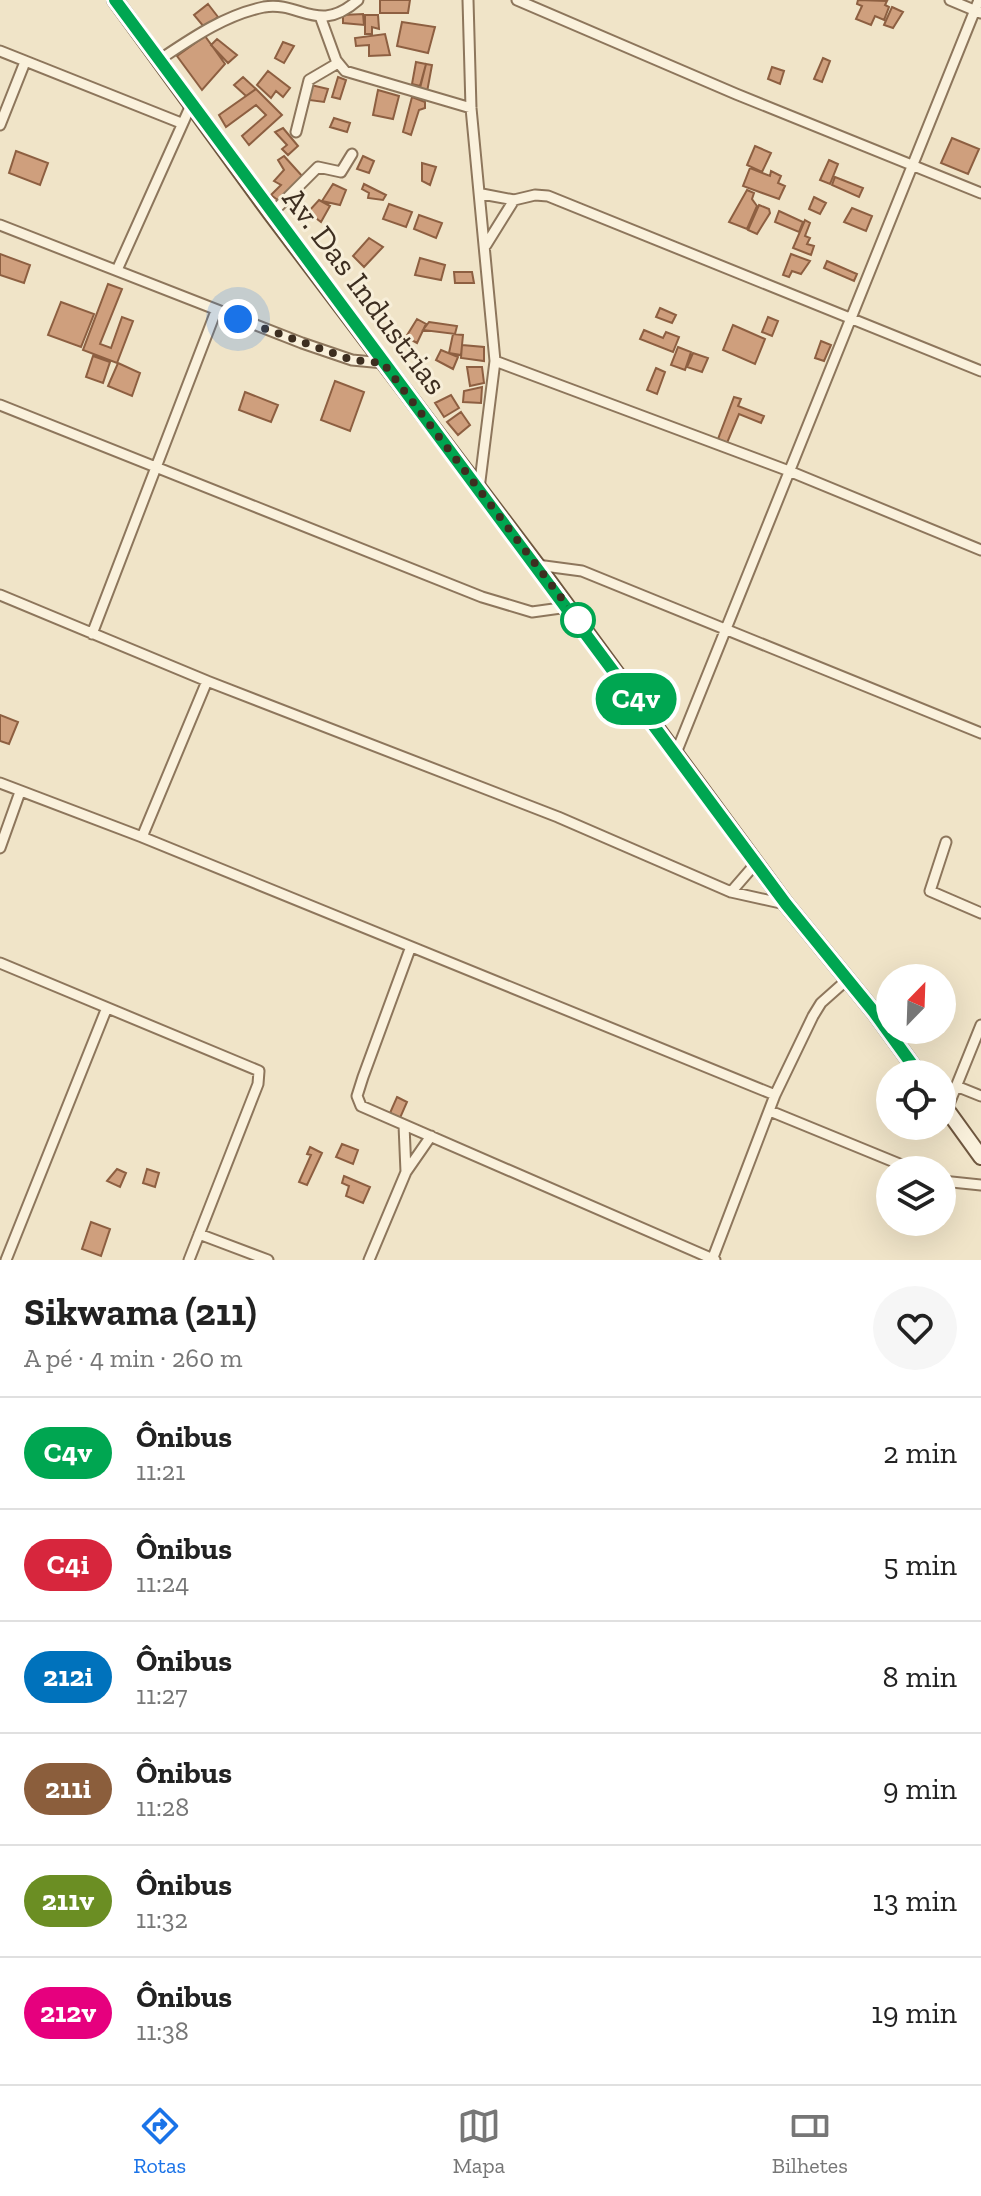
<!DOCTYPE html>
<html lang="pt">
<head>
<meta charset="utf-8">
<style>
	:root { --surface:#fff; --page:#f6f6f6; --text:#222; --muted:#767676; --line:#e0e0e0; --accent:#1a73e8 }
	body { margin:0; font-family:"Zilla Slab",serif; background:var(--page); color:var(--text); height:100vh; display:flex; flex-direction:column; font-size:30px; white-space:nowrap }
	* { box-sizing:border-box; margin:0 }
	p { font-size:26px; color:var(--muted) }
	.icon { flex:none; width:44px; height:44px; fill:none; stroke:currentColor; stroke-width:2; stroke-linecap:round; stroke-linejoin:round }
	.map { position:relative; height:1260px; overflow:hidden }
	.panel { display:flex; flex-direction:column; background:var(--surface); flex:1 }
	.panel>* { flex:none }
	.badge { padding:0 16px; border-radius:26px; font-size:28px; line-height:52px }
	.needle { width:52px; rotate:23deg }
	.buttons { position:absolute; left:876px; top:964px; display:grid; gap:16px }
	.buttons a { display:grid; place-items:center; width:80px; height:80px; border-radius:50%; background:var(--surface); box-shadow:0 8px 32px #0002; font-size:40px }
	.you { position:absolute; width:40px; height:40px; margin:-20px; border:6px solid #fff; border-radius:50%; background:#1a73e8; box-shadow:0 0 0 12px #1a73e833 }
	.map>.badge { position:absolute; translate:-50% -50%; box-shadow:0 0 0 4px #fff }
	.round { display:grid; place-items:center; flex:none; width:84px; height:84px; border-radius:42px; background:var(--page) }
	.summary { display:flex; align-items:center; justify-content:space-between; height:136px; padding:0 24px }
	h1 { font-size:38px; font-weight:700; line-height:60px }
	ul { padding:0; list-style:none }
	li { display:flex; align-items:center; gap:24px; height:112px; padding:0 24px; border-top:2px solid var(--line) }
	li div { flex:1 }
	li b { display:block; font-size:30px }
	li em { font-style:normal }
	li .badge { min-width:88px; font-weight:700; text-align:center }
	.dock { display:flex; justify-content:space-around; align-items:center; height:112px; border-top:2px solid var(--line); background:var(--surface); font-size:22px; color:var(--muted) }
	.dock a { display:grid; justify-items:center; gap:4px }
	.dock .current { color:var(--accent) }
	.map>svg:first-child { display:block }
	.building { fill:#cf9f7d; stroke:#8d5f41; stroke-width:2 }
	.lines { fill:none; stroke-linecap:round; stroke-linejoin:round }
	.street-casing { stroke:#8d765c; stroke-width:13 }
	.secondary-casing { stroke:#6f573f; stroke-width:18 }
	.street { stroke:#faf1dc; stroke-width:9 }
	.secondary { stroke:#faf1dc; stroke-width:14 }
	.line-casing { stroke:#fff; stroke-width:18 }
	.line { stroke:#00a651; stroke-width:12 }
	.walk { stroke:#3d2e20; stroke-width:8; stroke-dasharray:0 14.4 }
	.stop-dot { fill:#fff; stroke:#00a651; stroke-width:4 }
	.labels { text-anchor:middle; stroke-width:6; stroke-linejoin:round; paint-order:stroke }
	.street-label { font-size:32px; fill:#3d2e20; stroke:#f7eed8 }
</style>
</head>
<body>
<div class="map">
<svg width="981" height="1260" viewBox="0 0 981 1260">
	<rect width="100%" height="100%" fill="#f0e4c8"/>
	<path class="building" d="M380,0H410L408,13H380Z
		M858,0L887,1L885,5L889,7L884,20L875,16L871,25L856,19L862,6L857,4Z
		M208,4L218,17L204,27L194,15Z
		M892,7L903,12L893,28L884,25Z
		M363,14L364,25L343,23V15Z
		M365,15H378L379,29L372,27V34H365Z
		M402,22L435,27L428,53L397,46Z
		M385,34L390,55L369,56V45L356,46L355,38Z
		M205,36L225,64L202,90L177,56Z
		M217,39L237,55L228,63L211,45Z
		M283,42L294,46L284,63L275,58Z
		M823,58L830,61L822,82L814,79Z
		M416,62L426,64L420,86L412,84Z
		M426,64L432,65L427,92L420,88Z
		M772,67L784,71L780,84L768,79Z
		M268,71L290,88L283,97L276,91L271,98L257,85Z
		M243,77L256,89L246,96L234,85Z
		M338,77L346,80L340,99L332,97Z
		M311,85L328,89L324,102L309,100Z
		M256,89L282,115L249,145L242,136L266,115L256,105L226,127L219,115Z
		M378,90L399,96L393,119L373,115Z
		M412,97L425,102V108L419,110L411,135L403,132Z
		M334,118L350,123L347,132L330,127Z
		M283,128L298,146L288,155L282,149L287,145L275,132Z
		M952,138L979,149L968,174L941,163Z
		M755,146L771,153L762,172L747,165Z
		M16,151L48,163L40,185L9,173Z
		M284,156L303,177L279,201L271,195L281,185L274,181L284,170L278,160Z
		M363,156L374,161L369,173L357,169Z
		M829,160L838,164L830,184L820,180Z
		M422,163L436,167L430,185L422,181Z
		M750,168L770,176L771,171L781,176L778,183L785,186L779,199L743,186Z
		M835,177L863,188L859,197L832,185Z
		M333,184L346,190L340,205L322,201Z
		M364,184L386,195L383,200L368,198L369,193L362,189Z
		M747,190L754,193L752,199L757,206L747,229L729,222Z
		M814,197L826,203L820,214L809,209Z
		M319,200L330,206L321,222L308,212Z
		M389,204L412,212L406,227L383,219Z
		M759,205L769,209L770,213L757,234L748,230Z
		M852,208L872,216L866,231L844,222Z
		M779,211L803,222L799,232L775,222Z
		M419,215L442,223L436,238L414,229Z
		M805,220L810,223L805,236L810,238L807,244L814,246L811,255L793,248Z
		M369,238L383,247L364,267L353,256Z
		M0,254L30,265L24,283L0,275Z
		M791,254L810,261L801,274L792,271L789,277L783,275Z
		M420,258L445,265L441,280L415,275Z
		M827,261L857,274L854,281L824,268Z
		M454,272H472L474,283H455Z
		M108,284L122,289L100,344L111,348L122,317L133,321L117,363L83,350Z
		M61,302L94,314L81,347L48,335Z
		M660,308L676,315L672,323L656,317Z
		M768,317L778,321L772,336L762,332Z
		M417,319L426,324L417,343L406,337Z
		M429,322L457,326L455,334L423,330Z
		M733,325L765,339L755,364L723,350Z
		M644,330L663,338L666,332L679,337L673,352L640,339Z
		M453,334L463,335L461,355L449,353Z
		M821,341L831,345L824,361L815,358Z
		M462,345L484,347V361L461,358Z
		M678,347L691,352L685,370L671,365Z
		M441,350L458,357L453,369L436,360Z
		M693,353L708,358L702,372L687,367Z
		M93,356L110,362L103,383L86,377Z
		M118,363L140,373L132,396L108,386Z
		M467,367H482L484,383L470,386Z
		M656,368L665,372L657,394L647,390Z
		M335,381L364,392L350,431L321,420Z
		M482,387L481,403L463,402L464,391Z
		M245,392L278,405L271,422L239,410Z
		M451,395L459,408L444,417L435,403Z
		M734,397L741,399L738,406L764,416L761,423L739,414L727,443L718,439Z
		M461,412L470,425L458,435L447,422Z
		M0,715L18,722L9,744L0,741Z
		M397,1097L407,1102L400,1118L390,1113Z
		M342,1144L358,1150L353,1164L336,1157Z
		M310,1147L322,1153L307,1185L299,1182L311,1155L307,1154Z
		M117,1169L126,1173L120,1187L107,1181Z
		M147,1169L159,1173L155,1187L143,1183Z
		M344,1176L370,1187L363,1203L346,1196L349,1186L342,1183Z
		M91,1222L110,1229L101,1256L82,1249Z"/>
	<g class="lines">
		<g class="street-casing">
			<path id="street" d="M468,0L471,108L495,361L479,489
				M517,0L736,94L981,193
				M950,0L981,13
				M320,16L336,60L345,71L471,108
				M0,51L181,123
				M159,60C192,38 225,15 264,7C301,1 318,35 358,0
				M0,125L25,62
				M296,132L309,80L338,63
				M482,194L514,200L535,195L548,196L981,371
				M271,214L318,167L341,172L352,154
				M0,225L302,343L352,360L383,363
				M486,245L514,200
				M117,270L191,105
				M495,361L789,471L981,550
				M0,405L482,597L532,612L568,607
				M537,565L582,571L981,733
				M0,595L207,681L558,817L731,892L785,904
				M92,634L216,311
				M676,753L979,0
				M0,783L142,837L775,1095
				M142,837L207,681
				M946,842L930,891L981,913
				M0,848L20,792
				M731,892L757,862
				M410,949L363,1077L357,1096L361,1106L715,1260
				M0,963L259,1071L258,1084L189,1260
				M956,1086L981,1096
				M947,1109L981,1025
				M770,1111L914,1170
				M404,1125L406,1172
				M942,1181L981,1185
				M199,1234L268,1260
				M6,1260L106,1010
				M369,1260L406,1172L431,1136
				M712,1260L775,1095L813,1016L821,1003L848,979"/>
		</g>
		<g class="secondary-casing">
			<path id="secondary" d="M115,0L271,214L537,565L786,904L874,1012L919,1074
				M942,1103L981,1157"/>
		</g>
		<use href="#street" class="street"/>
		<use href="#secondary" class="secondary"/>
	</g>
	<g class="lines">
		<g class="line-casing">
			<path id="line" d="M115,0L786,904L874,1012L919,1074"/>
		</g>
		<use href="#line" class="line"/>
		<path class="walk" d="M238,319L352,360L383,363L578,620"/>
	</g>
	<circle class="stop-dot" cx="578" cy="620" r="16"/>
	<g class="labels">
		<g class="street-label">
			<text transform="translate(365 291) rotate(53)" y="11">Av. Das Industrias</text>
		</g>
	</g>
</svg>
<div class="buttons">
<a><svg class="needle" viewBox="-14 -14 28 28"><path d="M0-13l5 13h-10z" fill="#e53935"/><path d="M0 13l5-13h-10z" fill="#767676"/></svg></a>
<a><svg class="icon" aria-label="locate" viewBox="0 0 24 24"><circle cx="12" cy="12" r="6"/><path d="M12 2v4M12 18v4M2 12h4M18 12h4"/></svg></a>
<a><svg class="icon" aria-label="layers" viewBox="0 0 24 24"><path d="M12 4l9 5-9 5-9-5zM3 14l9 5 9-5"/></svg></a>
</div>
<div class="you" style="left:238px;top:319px"></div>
<b class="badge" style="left:636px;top:699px;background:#00a651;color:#fff">C4v</b>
</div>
<section class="panel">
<div class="summary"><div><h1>Sikwama (211)</h1><p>A pé · 4 min · 260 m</p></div><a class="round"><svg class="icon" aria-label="heart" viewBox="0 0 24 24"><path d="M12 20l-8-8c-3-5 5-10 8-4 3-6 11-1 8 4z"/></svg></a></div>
<ul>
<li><span class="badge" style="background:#00a651;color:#fff">C4v</span><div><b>Ônibus</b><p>11:21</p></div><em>2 min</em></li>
<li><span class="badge" style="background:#d7263d;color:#fff">C4i</span><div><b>Ônibus</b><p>11:24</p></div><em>5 min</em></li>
<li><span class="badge" style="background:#0072bc;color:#fff">212i</span><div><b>Ônibus</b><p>11:27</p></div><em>8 min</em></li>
<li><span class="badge" style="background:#8b5e3c;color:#fff">211i</span><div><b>Ônibus</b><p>11:28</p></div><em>9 min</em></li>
<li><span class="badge" style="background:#6b8e23;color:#fff">211v</span><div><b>Ônibus</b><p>11:32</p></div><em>13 min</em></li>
<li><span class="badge" style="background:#e6007e;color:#fff">212v</span><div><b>Ônibus</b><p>11:38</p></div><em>19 min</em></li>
</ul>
</section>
<nav class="dock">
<a class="current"><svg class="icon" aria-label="directions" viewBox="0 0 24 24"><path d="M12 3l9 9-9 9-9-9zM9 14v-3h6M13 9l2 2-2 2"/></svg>Rotas</a>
<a><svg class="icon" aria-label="map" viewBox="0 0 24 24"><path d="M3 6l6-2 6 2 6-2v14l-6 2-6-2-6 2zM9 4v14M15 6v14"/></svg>Mapa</a>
<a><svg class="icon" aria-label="tickets" viewBox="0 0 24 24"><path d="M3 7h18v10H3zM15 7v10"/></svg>Bilhetes</a>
</nav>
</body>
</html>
